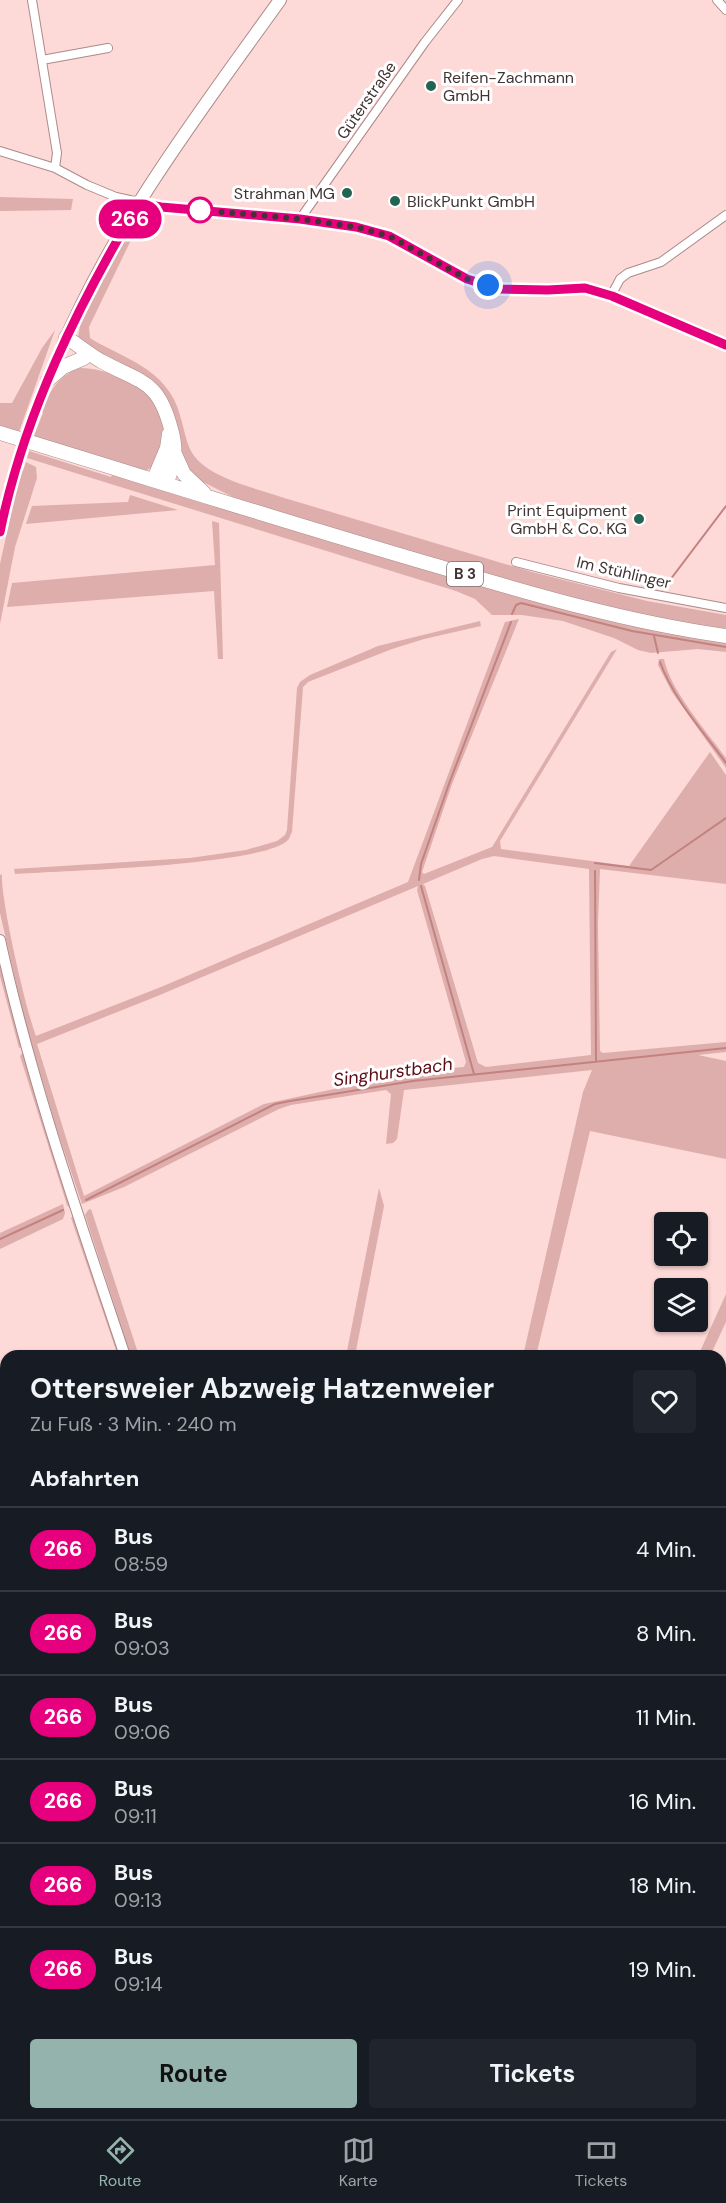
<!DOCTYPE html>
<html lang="de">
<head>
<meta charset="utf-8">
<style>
	:root { --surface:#171b24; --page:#20242c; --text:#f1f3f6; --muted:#9ea1a6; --line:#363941; --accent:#94b3ac }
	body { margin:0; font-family:"DM Sans",sans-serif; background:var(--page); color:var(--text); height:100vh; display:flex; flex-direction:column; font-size:22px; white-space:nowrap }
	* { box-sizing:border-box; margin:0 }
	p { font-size:20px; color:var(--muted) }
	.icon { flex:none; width:33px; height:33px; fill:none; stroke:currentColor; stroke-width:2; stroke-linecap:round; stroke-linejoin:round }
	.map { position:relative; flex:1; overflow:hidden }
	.sheet { position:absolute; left:0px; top:1350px; width:726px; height:770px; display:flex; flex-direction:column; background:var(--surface); border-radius:18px 18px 0 0; box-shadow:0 2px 4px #0004 }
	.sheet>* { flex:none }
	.badge { padding:0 12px; border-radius:20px; font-size:21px; line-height:39px }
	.controls { position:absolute; left:654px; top:1212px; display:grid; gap:12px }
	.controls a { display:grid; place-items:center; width:54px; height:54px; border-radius:6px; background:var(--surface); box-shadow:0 2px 4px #0004; font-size:30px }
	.you { position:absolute; width:30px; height:30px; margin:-15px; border:4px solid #fff; border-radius:50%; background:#1a73e8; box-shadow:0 0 0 9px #1a73e833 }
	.map>.badge { position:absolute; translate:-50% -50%; box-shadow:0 0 0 3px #fff }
	h2 { padding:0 30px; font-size:22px; line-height:54px }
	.round { display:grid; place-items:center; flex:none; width:63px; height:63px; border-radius:6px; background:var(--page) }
	.headline { display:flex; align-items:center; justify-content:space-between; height:102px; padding:0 30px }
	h1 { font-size:28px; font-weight:700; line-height:45px }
	.action { display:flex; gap:12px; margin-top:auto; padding:12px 30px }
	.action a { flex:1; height:69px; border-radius:6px; background:var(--accent); color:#111; font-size:24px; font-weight:700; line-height:69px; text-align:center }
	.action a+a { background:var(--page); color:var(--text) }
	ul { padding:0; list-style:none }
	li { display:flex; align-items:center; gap:18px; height:84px; padding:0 30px; border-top:2px solid var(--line) }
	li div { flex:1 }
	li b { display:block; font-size:22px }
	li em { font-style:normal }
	li .badge { min-width:66px; font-weight:700; text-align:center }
	.tabs { display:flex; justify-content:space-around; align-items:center; height:84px; border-top:2px solid var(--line); background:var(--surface); font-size:16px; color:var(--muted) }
	.tabs a { display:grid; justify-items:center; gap:3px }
	.tabs .current { color:var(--accent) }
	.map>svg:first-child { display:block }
	.green { fill:#ddaeab; fill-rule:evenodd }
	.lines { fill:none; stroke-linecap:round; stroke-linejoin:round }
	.stream { stroke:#c38280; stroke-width:2 }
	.minor-casing { stroke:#ab8a89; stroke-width:10 }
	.tertiary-casing { stroke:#ab8a89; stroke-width:12 }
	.secondary-casing { stroke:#ab8a89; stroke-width:14 }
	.primary-casing { stroke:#ab8a89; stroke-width:15 }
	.minor { stroke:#fff; stroke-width:8 }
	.tertiary { stroke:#fff; stroke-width:10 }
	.secondary { stroke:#fff; stroke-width:12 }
	.primary { stroke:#fff; stroke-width:14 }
	.tertiary-bridge-casing { stroke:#ab8a89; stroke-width:12; stroke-linecap:butt }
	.tertiary-bridge { stroke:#fff; stroke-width:10 }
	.line-casing { stroke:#fff; stroke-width:14 }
	.line { stroke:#e6007e; stroke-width:9 }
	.walk { stroke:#423434; stroke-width:6; stroke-dasharray:0 10.8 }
	.poi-dot { fill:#236452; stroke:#fff; stroke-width:2 }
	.stop-dot { fill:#fff; stroke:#e6007e; stroke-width:3 }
	.labels { text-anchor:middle; stroke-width:6; stroke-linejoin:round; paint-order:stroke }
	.shield { fill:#fff; stroke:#7b7171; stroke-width:1.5 }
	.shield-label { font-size:15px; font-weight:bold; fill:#423434 }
	.poi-label { font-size:16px; fill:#423434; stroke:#fff; text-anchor:start }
	.street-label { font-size:16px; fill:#423434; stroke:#fff }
	.water-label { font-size:18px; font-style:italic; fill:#5c0c15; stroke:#fff }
</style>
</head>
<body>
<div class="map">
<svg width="726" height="2119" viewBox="0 0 726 2119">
	<rect width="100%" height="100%" fill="#fdd9d7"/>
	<path class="green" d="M0,197L73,199L71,210L0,211Z
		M146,209L150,210L152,212L131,240L89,327L90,338C115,354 145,362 164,385C180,403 181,422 188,444C197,476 253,487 281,497L532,572L647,601L726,615V631C560,606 400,549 239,500L195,478L184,461L173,414L78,337L80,326C95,296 122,229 146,209Z
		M55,330L19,432L0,426V403H12L42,348Z
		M80,368C111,369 147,384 160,414C163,420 166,430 165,437C163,447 157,458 153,467L147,470H138L33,438L43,413L40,412C49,393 58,375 80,368Z
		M29,451L111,477L112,475L236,511L726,641V652L698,649L651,653L638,650L614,638L563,621L522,615H492L475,599L456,591L27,458Z
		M26,462L36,467L37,478L15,547L0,624V564L21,470L23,471Z
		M130,495L178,510L26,524L32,506L128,502Z
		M212,521L219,523L223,659H218L214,591L7,607L12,583L215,565Z
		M519,619L452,784L422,872L424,874L492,847L611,652L617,649L500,841L501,849L629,866L710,752L726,775V884L600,869L598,925L600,1051L603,1053L726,1042V1052L698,1055L726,1061V1159L590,1131L536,1356H523L583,1092L592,1070L404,1090L397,1139L393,1143L386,1144L391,1094L386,1090L291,1105L279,1109L124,1187L82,1204L56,1127L24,1018L0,913V875L2,874C0,897 26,1010 36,1036L161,987L408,882L505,622ZM494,856L589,869L591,1055L486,1067L478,1063L425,886L423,884L482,859ZM418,886L417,890L466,1062L464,1067L423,1070L264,1104L84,1196L37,1044L155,997Z
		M480,621L481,626L424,639L392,649L308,682L303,687L292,832C290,835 290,838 288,840C263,866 59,871 15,874L14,869L190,858L246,850L277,841L285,835L287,830L297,688L300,682L310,675L378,646Z
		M659,659H664C670,690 707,732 726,758V768L672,692L658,665Z
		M0,951L21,1047L19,1048L0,976Z
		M23,1052L72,1211L67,1205L20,1056Z
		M379,1188L384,1206L355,1356H346Z
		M63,1204L65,1213L63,1219L0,1249V1233Z
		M91,1209L94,1218L139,1356H131L85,1215L88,1210Z
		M73,1216L123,1356H118L71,1218Z
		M726,1294V1322L710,1356H698Z
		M720,1595L726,1597V1778L720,1781Z
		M726,1954V2119H648L646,2114H720V1956Z
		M228,2114H351L350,2119H226Z"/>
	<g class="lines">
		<path class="stream" d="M664,588L726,506
			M512,614L516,605L521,603L632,631L726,647
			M654,636L658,653
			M660,662C674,700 703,731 726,763
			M595,863L651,870L726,818
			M595,871L596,1060
			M419,880L421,864L450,781L511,622
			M421,886L474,1074
			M86,1200L275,1104L290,1101L413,1081L726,1048
			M0,1239L63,1210
			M720,1980L726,1978
			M347,2119V2114
			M602,2119L604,2114"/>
		<g class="minor-casing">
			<path id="minor" d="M32,0L57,153L55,168
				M717,0L726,10
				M42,60L108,48
				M0,151L55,168L87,185L116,197L161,207L300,219L356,227L389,236L467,279L499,289L548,290L585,288L611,296L726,345
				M300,219L425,42L458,0
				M611,296L620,279L628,273L661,262L726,215
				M516,562L619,588L726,608"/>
		</g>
		<g class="tertiary-casing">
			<path id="tertiary" d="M35,412L63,345
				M0,532L15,470
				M0,940C31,1081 79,1218 125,1356
				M221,2119L223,2114"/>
		</g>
		<g class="secondary-casing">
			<path id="secondary" d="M63,345C117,220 201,110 280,0"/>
		</g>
		<g class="primary-casing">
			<path id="primary" d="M66,337C78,345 89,354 101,361C141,383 158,379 171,429C177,449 175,465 166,483
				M48,380L63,367L84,358
				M0,433C144,477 286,522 430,564C528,593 625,622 726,636
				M175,454L184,474L204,493
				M154,479L167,448L169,434"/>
		</g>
		<use href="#minor" class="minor"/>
		<use href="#tertiary" class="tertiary"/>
		<use href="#secondary" class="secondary"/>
		<use href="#primary" class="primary"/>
		<g class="tertiary-bridge-casing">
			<path id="tertiary-bridge" d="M15,470L35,412"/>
		</g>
		<use href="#tertiary-bridge" class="tertiary-bridge"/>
	</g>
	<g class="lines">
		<g class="line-casing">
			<path id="line" d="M0,532C24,414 78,305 139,203L161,207L300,219L356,227L389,236L467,279L500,289L548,290L585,288L612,296L726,345"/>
		</g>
		<use href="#line" class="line"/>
		<path class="walk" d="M200,210L300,219L356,227L389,236L467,279L488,285"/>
	</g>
	<g class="poi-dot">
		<circle cx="431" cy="86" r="6"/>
		<circle cx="347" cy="193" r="6"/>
		<circle cx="395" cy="201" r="6"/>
		<circle cx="639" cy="519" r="6"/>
	</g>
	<circle class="stop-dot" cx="200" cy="210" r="12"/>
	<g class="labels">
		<rect class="shield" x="447" y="562" width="36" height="24" rx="4.5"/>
		<g class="shield-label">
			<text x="465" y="579">B 3</text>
		</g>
		<g class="poi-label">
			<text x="443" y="83">Reifen-Zachmann<tspan x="443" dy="18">GmbH</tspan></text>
			<text x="335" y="199" text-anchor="end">Strahman MG</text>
			<text x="407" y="207">BlickPunkt GmbH</text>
			<text x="627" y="516" text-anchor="end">Print Equipment<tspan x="627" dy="18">GmbH &amp; Co. KG</tspan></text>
		</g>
		<g class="street-label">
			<text transform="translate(366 100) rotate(-55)" y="6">Güterstraße</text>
			<text transform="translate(624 572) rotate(13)" y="6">Im Stühlinger</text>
		</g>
		<g class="water-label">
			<text transform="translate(393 1072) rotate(-8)" y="6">Singhurstbach</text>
		</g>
	</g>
</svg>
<div class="controls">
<a><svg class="icon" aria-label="locate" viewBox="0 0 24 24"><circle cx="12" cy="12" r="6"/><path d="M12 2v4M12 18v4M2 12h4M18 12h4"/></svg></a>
<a><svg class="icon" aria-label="layers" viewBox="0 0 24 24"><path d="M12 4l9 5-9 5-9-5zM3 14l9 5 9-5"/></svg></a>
</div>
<div class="you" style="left:488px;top:285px"></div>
<b class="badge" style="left:130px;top:219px;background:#e6007e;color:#fff">266</b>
<section class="sheet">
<div class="headline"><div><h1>Ottersweier Abzweig Hatzenweier</h1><p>Zu Fuß · 3 Min. · 240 m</p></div><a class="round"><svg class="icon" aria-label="heart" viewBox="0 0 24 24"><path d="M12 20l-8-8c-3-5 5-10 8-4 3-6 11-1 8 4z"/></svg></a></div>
<h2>Abfahrten</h2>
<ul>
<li><span class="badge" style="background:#e6007e;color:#fff">266</span><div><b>Bus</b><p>08:59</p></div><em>4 Min.</em></li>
<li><span class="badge" style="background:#e6007e;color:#fff">266</span><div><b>Bus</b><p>09:03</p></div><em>8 Min.</em></li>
<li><span class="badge" style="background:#e6007e;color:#fff">266</span><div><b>Bus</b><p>09:06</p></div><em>11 Min.</em></li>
<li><span class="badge" style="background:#e6007e;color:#fff">266</span><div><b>Bus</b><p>09:11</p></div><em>16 Min.</em></li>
<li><span class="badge" style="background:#e6007e;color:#fff">266</span><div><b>Bus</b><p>09:13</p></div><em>18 Min.</em></li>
<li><span class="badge" style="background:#e6007e;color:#fff">266</span><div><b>Bus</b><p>09:14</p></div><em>19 Min.</em></li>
</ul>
<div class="action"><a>Route</a><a>Tickets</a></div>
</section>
</div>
<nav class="tabs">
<a class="current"><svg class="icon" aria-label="directions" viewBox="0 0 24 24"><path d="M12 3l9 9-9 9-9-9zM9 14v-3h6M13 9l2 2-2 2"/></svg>Route</a>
<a><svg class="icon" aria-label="map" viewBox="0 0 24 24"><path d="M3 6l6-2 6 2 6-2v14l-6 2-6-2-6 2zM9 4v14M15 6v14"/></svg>Karte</a>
<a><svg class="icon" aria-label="tickets" viewBox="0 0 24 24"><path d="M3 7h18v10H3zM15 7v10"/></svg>Tickets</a>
</nav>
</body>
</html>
